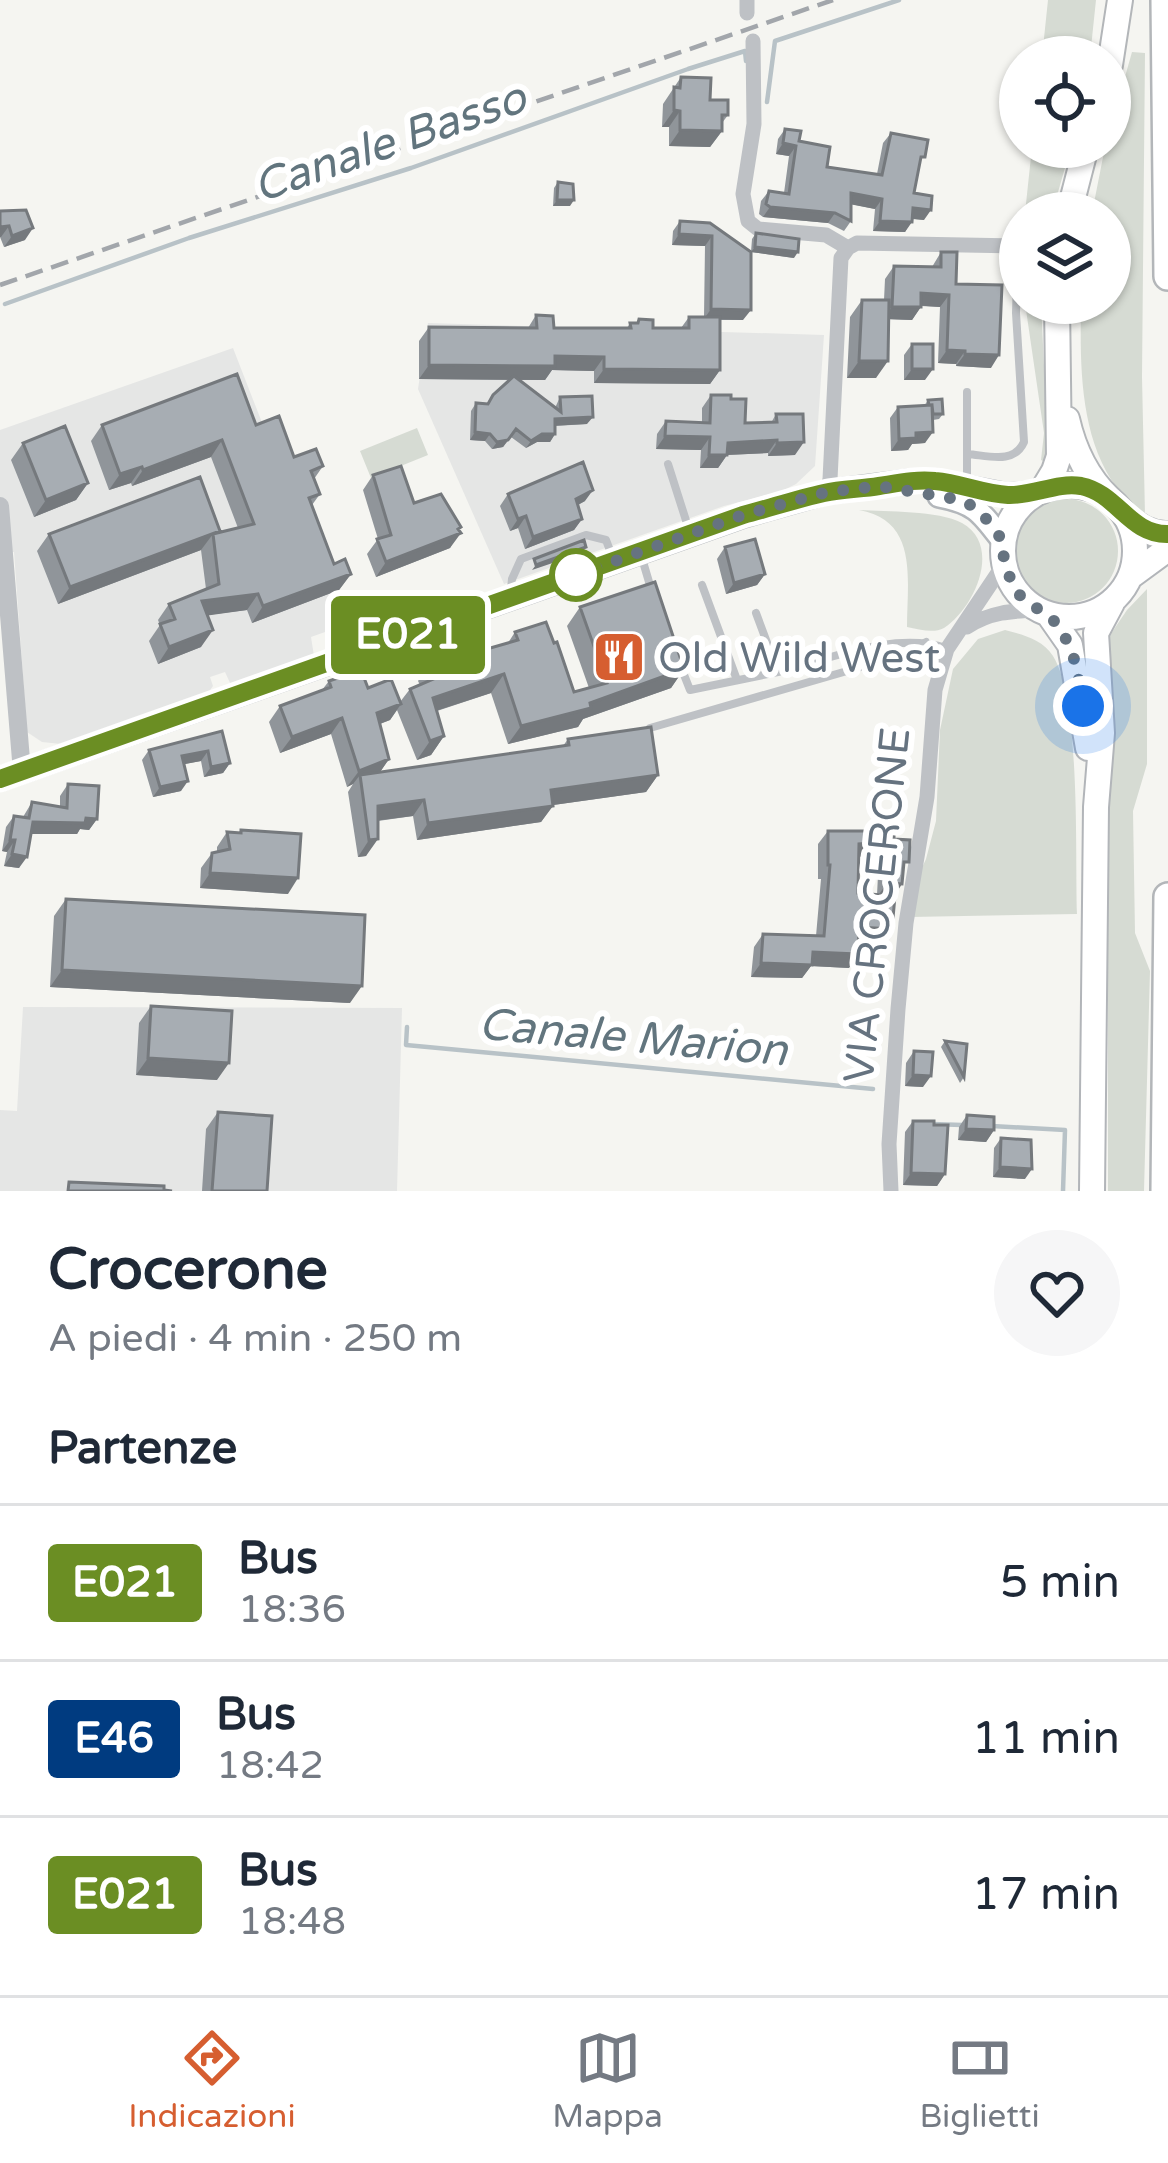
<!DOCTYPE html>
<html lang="it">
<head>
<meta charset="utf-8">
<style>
	:root { --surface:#fff; --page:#f6f6f7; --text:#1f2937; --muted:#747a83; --line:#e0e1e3; --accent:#d65e30 }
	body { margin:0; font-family:"Varela Round",sans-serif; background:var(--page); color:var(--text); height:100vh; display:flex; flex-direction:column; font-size:45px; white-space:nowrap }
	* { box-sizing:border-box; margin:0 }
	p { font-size:39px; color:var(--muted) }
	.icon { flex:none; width:66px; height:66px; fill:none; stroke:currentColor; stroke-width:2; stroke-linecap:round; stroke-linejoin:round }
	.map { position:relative; height:1191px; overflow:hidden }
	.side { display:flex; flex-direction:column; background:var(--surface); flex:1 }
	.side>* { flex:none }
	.badge { padding:0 24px; border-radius:9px; font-size:42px; line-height:78px }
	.fabs { position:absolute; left:999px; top:36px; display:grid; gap:24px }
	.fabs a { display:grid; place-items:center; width:132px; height:132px; border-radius:50%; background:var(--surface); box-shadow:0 3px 9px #0004; font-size:60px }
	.you { position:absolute; width:60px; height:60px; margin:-30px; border:9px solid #fff; border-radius:50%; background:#1a73e8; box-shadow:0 0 0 18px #1a73e833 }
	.map>.badge { position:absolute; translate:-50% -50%; box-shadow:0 0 0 6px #fff }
	h2 { padding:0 48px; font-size:45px; line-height:108px }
	.round { display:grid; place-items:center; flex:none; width:126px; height:126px; border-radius:63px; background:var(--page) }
	.overview { display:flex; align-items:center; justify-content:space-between; height:204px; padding:0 48px }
	h1 { font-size:57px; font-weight:700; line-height:90px }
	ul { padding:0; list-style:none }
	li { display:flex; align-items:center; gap:36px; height:156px; padding:0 48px; border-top:3px solid var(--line) }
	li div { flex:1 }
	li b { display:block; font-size:45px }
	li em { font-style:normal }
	li .badge { min-width:132px; font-weight:700; text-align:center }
	.tab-bar { display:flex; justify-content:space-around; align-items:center; height:168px; border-top:3px solid var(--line); background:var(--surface); font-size:33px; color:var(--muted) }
	.tab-bar a { display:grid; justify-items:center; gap:6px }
	.tab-bar .on { color:var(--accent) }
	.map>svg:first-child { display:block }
	.built { fill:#e5e6e5 }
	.green { fill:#d6dbd3 }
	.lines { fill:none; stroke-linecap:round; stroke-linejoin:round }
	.stream { stroke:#b8c2c7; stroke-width:4.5 }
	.secondary-casing { stroke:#b3b7bb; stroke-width:26 }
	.primary-casing { stroke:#b2b5b9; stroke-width:28 }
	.trunk-casing { stroke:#b3b6b9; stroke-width:28 }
	.motorway-casing { stroke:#b3b6b9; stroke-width:32 }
	.service { stroke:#bec1c5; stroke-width:8 }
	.minor { stroke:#bec1c5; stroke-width:15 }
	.tertiary { stroke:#bec1c5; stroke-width:18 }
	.secondary { stroke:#fff; stroke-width:21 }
	.primary { stroke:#fff; stroke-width:24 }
	.trunk { stroke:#fff; stroke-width:24 }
	.motorway { stroke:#fff; stroke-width:27 }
	.rail { stroke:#a2a6ab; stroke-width:4.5; stroke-dasharray:18 9; stroke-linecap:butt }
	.wall { fill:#90959a; fill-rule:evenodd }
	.shaded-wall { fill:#75797d }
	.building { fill:#a7adb3; stroke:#75797d; stroke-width:3 }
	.line-casing { stroke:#fff; stroke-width:27 }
	.line { stroke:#6b8e23; stroke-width:18 }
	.walk { stroke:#667380; stroke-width:12; stroke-dasharray:0 21.6 }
	.stop-dot { fill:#fff; stroke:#6b8e23; stroke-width:6 }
	.labels { text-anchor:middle; stroke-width:12; stroke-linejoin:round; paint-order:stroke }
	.poi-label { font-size:42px; fill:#667380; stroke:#fff; text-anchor:start }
	.street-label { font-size:42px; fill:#667380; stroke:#fff }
	.water-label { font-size:45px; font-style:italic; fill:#62757e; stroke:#fff }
</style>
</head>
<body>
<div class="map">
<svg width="1168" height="1191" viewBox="0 0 1168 1191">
	<rect width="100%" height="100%" fill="#f5f5f1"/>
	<path class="built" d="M428,323L824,335L815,466L796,484L782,491L724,506L504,584L418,389Z
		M233,348L348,644L338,648L325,632L311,637L314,656L231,685L225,672L210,677L213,686L208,693L61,744L42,742L27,732L14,552H11L0,497V430Z
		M23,1007L402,1008L397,1191H0V1110L17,1111Z"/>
	<path class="green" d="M1048,0H1096L1090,57H1042Z
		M1132,52L1145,53L1142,377L1145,515C1136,507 1125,498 1117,488C1079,437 1080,363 1081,303H1110V213H1092L1105,147H1110V130Z
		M1032,147H1071L1052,213H1025Z
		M1025,303H1041L1048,450L1045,462L1041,460L1044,433Z
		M417,428L428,455L371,478L360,451Z
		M1014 551a52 52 0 1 1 104 0a52 52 0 1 1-104 0Z
		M859,510C887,512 938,510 962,523C1003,546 974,609 944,628C933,634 919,629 907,627C907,579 919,521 859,510Z
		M1147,589V764L1133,811L1135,933L1150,971L1144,1191H1108V638L1127,610Z
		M1005,630C1023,635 1042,639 1053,656C1081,700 1075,857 1077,914L910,917L915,883L926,859L936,821L940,730L953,669L978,639Z"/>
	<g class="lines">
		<path class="stream" d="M767,102L775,41L899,0
			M5,304L189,238L411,168L688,69L745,51L746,61
			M407,1027L406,1045L873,1089
			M932,1124L962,1125
			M992,1126L1065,1130L1063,1191"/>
		<g class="secondary-casing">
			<path id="secondary" d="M939,496C976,503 981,512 1003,541
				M0,779L743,516L827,492L912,481H934L1007,495L1037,493"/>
		</g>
		<g class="primary-casing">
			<path id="primary" d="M1003 551a66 66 0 1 1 132 0a66 66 0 1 1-132 0Z
				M1125,516C1139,526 1151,535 1168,534
				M1131,576L1168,549
				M1049,615L1070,645L1088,748
				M1092,1191L1096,807L1102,733L1096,633L1112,603"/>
		</g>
		<g class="trunk-casing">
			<path id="trunk" d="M1110,65L1120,0
				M1069,213L1086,147
				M1067,419C1074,450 1086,476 1109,498
				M1042,491L1054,471L1059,456L1057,303"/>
		</g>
		<g class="motorway-casing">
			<path id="motorway" d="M1165,0L1168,276
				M1165,1191L1168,897"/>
		</g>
		<path class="service" d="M968,454C990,456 1014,464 1024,442L1016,313L1018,246
			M668,464L690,533
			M967,485V392
			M641,555L652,592
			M702,585L737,680
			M510,597L512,579L521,559L586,535L606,540L614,561
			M679,662L690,690L778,672L756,613
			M778,672C830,659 894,631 946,648
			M650,728L892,658L926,642"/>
		<path class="minor" d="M747,0V13
			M753,41L754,124L743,194L748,221L758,229L826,235L848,248
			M848,248L857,243L1018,246
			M827,492L830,479L841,258L848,248
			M967,627C990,612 1011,611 1038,610
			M891,1191L889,1144L898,1009L906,923L927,797L935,690L947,649L1004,564"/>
		<path class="tertiary" d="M0,506L22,772"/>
		<use href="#secondary" class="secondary"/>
		<use href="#primary" class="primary"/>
		<use href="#trunk" class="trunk"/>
		<use href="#motorway" class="motorway"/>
		<path class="rail" d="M0,285L833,0"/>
	</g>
	<path class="wall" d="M681,77L728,115L722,123V131L710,147L669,146V127H662L663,104Z
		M785,129L827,167L877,174L883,143L891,133L919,165L914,193L924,220L912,219L905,232L873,231L875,209L851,204V221L844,231L828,223L763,217L759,214L761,201L769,191L784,193L789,156L776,154L778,139Z
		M558,182L570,206H553L554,188Z
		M0,211L25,240L4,247L0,237Z
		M680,221L751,252L752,239L756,233L794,258L751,252L743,320H720V370L710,384L594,383V371L552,370L545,380H518L555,408L560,397L587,424L555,426V434L550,442H537L526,448L511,437L503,447L492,449L485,441L470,440L471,411L476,403L487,404L510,380L419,379V341L429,327L528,328L536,315L554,328H627L630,323H636L639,319L653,328H681L689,317H704L705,246L672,245L673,231Z
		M941,252L991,368L956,366V364L938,363L940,307L921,306L912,320L889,319L876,378H847L850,317L862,300H884L885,279L894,266L932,267Z
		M912,344L925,380H904V355Z
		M711,395L731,399L745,423H771L776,414L795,455L768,456V453L727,455L718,468H700L701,450L656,449L657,434L666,421L702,422V408Z
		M928,400L943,414L939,419L933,420L925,443L912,444L908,450L891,451L890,418L898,407L924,406Z
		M102,425H256L294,457L323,466L314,479L320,494L312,505L334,564L351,574L339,590L252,623L247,610L207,615L201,647L158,664L149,641L160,625L158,620L169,604L206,589L201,550L58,604L37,551L49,534L219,533L238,528L211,457L132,486L131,483L109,490L91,441Z
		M23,443L88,483L76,500L34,517L11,460Z
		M373,475L459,530L450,548L376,577L367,554L378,539L363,490Z
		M508,494L585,501L578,505L582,519L574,530L525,549L518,528L510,531L500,506Z
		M725,547L765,574L757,585L726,594L717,559Z
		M580,607L684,669L671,688L583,719L578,727L508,744L491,693L437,711L444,736L431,755L417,760L397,710L390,720L380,724L389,759L380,772L563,746L568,739L658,775L646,792L553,805L541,822L417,840L413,816L378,821L366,856L358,857L348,792L353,784L347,787L331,734L280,753L269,722L280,706L322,690L329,681L368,688L400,702L410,689L420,685L418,681L431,662L508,643L515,632L574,692L589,688L567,626Z
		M222,731L230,763L223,773L204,777L201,761L184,764L181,791L153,797L142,760L149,750Z
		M68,784L97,819L89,830L80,829L77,834H31L19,868L4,866L7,852L2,851L6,827L14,816L23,817L32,802L60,807V796Z
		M828,831L894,839L903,871L882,943L859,941L849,968L811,966L802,978L751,977L754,947L763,934L816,936L821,879H818V844ZM879,855L877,895L858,893V857Z
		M227,832L288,894L200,888L201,868L212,853L217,851V847Z
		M66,899L350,1003L50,987L54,916Z
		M151,1006L217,1080L136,1075L139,1023Z
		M945,1041L964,1077L960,1083L941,1047Z
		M914,1051L923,1087L905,1086L906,1063Z
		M218,1112L267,1191H202L206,1129Z
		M967,1115L994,1130L986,1142L958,1140L959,1127Z
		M913,1121L945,1174L937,1186L903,1185L905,1132Z
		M1001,1138L1025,1179L993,1177L994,1148Z"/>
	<path class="shaded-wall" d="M674,110L680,111L669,127H662Z
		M680,130L722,131L710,147L669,146Z
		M783,143L796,146L789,156L776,154Z
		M851,193L882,199L875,209L844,203Z
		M557,200H574L570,206H553Z
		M770,207L835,213L828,223L763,217Z
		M913,208L931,210L924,220L906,218Z
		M880,221L912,222L905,232L873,231Z
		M9,226L1,237H0V227Z
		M33,228L25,240L4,247L12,236Z
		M679,234L712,236L705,246L672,245Z
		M755,247L798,252L794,258L751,252Z
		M921,293L949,295L940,307L912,305Z
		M892,307H921L912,320L883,319Z
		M711,309L751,310L743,320L704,319Z
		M947,350L965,351L956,364L938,363Z
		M965,354L999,355L991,368L956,366Z
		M555,356L604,357L594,371L552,370L545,380L419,379L429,365Z
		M859,361H888L876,378H847Z
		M604,369L720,370L710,384L594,383Z
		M912,369H933L925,380H904Z
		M593,417L587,424L549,426L555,419Z
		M475,432L490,434L485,441L470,440Z
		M933,432L925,443L912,444L908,450L891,451L899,439L916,433Z
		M542,434H555L550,442H537L526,448L531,441Z
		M665,436L710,437L701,450L656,449Z
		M222,440L211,457L132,486L143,470Z
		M508,440L503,447L492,449L497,442Z
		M777,440L768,453L726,455H727L718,468H700L709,455L728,443Z
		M804,442L795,455L768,456L777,443Z
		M142,467L131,483L109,490L120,474Z
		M88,483L76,500L34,517L46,500Z
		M593,490L585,501L568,510L576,499Z
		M526,516L518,528L510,531L518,519Z
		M582,519L574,530L525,549L533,537Z
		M461,533L450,548L376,577L386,562Z
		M213,534L201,550L58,604L70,587Z
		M586,547L582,553L532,570L536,565Z
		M351,574L339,590L252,623L263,606Z
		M765,574L757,585L726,594L734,583Z
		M258,594L247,610L190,618L202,601Z
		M213,630L201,647L158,664L169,647Z
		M684,669L671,688L583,719L578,727L508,744L521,726Z
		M504,674L491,693L420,716L433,698Z
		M401,704L390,720L366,729L377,713Z
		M342,718L331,734L280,753L292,737Z
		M444,736L431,755L417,760L430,741Z
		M208,751L201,761L175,766L182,756Z
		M389,759L378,775H360L353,784L347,787L359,771Z
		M230,763L223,773L204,777L211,767Z
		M658,775L646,792L539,807L551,790Z
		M188,781L181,791L153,797L160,787Z
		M424,800L413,816L366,822L378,806Z
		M553,806L541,822L417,840L428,823Z
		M86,818L97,819L89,830L80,829L77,834H25L33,822Z
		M378,839L366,856L358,857L369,840Z
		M10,840H15L7,852L2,851Z
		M888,842L879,855L849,857L859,844Z
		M12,854L27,857L19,868L4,866Z
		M210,873L298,878L288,894L200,888Z
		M887,883L902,884L893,898L877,897Z
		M859,927L892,929L882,943L849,940Z
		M813,952L858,954L849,968L811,966L802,978L751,977L761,963Z
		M62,970L362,986L350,1003L50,987Z
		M148,1058L229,1063L217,1080L136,1075Z
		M913,1075L931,1076L923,1087L905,1086Z
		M966,1129L994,1130L986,1142L958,1140Z
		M1000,1167L1032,1169L1025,1179L993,1177Z
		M911,1173L945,1174L937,1186L903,1185Z"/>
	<path class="building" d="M681,77L711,78L710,100H728V115H722V131L680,130V111L674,110V87L680,88Z
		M785,129L801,131L799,141L830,147L827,167L882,175L891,133L928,140L925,157H921L914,193L932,196L931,210L913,208L912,222L880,221L882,199L851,193V221L835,213L770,207L766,204L769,191L789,194L796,146L783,143Z
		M558,182L573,184L574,200H557Z
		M26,210L33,228L12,236L9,226L0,227V211Z
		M680,221L710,223L751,252V310L711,309L712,236L679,234Z
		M756,233L799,239L798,252L755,247Z
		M941,252H957L956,284L1002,285L999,355L965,354V351L947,350L949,295L921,293V307H892L894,266L941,267Z
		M862,300H889L888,361H859Z
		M536,315L553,316L554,328H631L630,323H638L639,319L653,320V328H689V317H720V370L604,369V357L555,356V366L429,365V327L537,328Z
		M912,344H933V369H912Z
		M237,374L256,425L279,416L294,457L316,449L323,466L311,471L320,494L309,498L334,564L345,559L351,574L263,606L258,594L202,601L213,630L169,647L160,624L175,619L169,604L219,584L213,534L254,524L222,440L143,470L142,467L120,474L102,425Z
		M514,376L561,412L560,397L592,396L593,417L555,419V434H542L531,441L516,429L508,440L497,442L490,434L475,432L476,403L488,404L493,395Z
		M711,395H731V399H746L745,423L777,422L776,414H803L804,442L777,443V440L728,443L727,455H709L710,437L665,436L666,421L710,423Z
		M942,399L943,414H933L932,405H929L928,400Z
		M932,405L933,432L916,433V438L899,439L898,407Z
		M65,426L88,483L46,500L23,443Z
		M583,462L593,490L576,499L582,519L533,537L526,516L518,519L508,494Z
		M401,466L414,503L441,494L461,527L458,529L461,533L386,562L377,539L391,535L373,475Z
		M200,477L220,531L70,587L49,534Z
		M755,539L765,574L734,583L725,547Z
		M584,540L586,547L536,565L534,559Z
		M655,582L684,669L590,703L591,708L521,726L504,674L433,698L444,736L430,741L410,689L436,678L431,662L478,647L480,651L518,640L515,632L546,622L554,643L557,642L574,692L607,683L580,607Z
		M361,670L368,688L391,679L401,704L377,713L389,759L359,771L342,718L292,737L280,706L331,687L329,681Z
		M651,727L658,775L551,790L553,806L428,823L424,800L378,806V839L369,840L360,775L569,745L568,739Z
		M222,731L230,763L211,767L208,751L182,756L188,781L160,787L149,750Z
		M68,784L99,786L97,819L86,818L85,823L33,822L27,857L12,854L15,840H10L14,816L29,818L32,802L67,808Z
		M241,830L301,834L298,878L210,873L212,853L230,849L227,832L241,833Z
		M828,831H894V839L910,840L909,862H904L902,884L887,883L888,842L859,844L858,893L895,896L892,929L859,927L858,954L813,952L812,965L761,963L763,934L824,936L830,865H828Z
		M66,899L365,915L362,986L62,970Z
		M151,1006L232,1011L229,1063L148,1058Z
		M945,1041L967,1044L964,1077Z
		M914,1051L933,1052L931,1076L913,1075Z
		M218,1112L272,1116L267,1191H212Z
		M967,1115L994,1117V1130L966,1129Z
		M913,1121H934V1125H948L945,1174L911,1173Z
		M1001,1138L1031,1140L1032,1169L1000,1167Z
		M69,1182L164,1186V1190L172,1191H68Z"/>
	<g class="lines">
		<g class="line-casing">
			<path id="line" d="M0,779L743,515C770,508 797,499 824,493C842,489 861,489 879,486C898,483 916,479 935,481C960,483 984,494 1008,495C1034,496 1056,482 1081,486C1117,493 1130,535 1168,534"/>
		</g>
		<use href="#line" class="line"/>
		<path class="walk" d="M576,575L743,515L827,492L879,486L962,500L980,511L1003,541L1004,564L1016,591L1026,602L1049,615L1063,632L1076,664L1083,706"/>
	</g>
	<defs>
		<g id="restaurant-square" transform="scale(2.7)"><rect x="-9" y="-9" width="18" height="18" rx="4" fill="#d65e30" stroke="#fff"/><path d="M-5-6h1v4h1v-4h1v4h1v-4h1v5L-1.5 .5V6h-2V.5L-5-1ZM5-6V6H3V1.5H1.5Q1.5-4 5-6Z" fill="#fff"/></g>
	</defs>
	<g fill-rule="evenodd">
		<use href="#restaurant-square" x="619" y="657"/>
	</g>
	<circle class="stop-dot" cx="576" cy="575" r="24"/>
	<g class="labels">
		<g class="poi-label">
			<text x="658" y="672">Old Wild West</text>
		</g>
		<g class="street-label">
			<text transform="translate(876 905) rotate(-84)" y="15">VIA CROCERONE</text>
		</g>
		<g class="water-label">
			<text transform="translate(389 141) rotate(-19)" y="16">Canale Basso</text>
			<text transform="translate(633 1036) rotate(5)" y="16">Canale Marion</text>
		</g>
	</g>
</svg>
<div class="fabs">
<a><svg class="icon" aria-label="locate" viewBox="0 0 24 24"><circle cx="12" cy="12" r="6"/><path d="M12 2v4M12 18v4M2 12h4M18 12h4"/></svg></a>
<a><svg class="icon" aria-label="layers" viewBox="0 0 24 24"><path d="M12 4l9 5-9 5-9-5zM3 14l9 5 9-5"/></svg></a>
</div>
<div class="you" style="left:1083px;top:706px"></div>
<b class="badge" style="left:408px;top:635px;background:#6b8e23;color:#fff">E021</b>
</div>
<section class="side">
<div class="overview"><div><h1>Crocerone</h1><p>A piedi · 4 min · 250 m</p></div><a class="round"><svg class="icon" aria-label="heart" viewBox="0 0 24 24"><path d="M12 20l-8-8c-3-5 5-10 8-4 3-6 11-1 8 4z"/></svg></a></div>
<h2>Partenze</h2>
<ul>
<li><span class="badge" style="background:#6b8e23;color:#fff">E021</span><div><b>Bus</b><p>18:36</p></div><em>5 min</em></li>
<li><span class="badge" style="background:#003b80;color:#fff">E46</span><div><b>Bus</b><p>18:42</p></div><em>11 min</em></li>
<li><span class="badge" style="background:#6b8e23;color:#fff">E021</span><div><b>Bus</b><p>18:48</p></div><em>17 min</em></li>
</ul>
</section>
<nav class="tab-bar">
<a class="on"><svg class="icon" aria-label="directions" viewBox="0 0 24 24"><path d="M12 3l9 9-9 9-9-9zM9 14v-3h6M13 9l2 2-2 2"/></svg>Indicazioni</a>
<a><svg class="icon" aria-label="map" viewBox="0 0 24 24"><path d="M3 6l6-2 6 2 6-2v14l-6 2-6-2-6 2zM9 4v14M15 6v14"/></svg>Mappa</a>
<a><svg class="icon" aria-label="tickets" viewBox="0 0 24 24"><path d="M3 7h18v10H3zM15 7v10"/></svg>Biglietti</a>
</nav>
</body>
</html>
